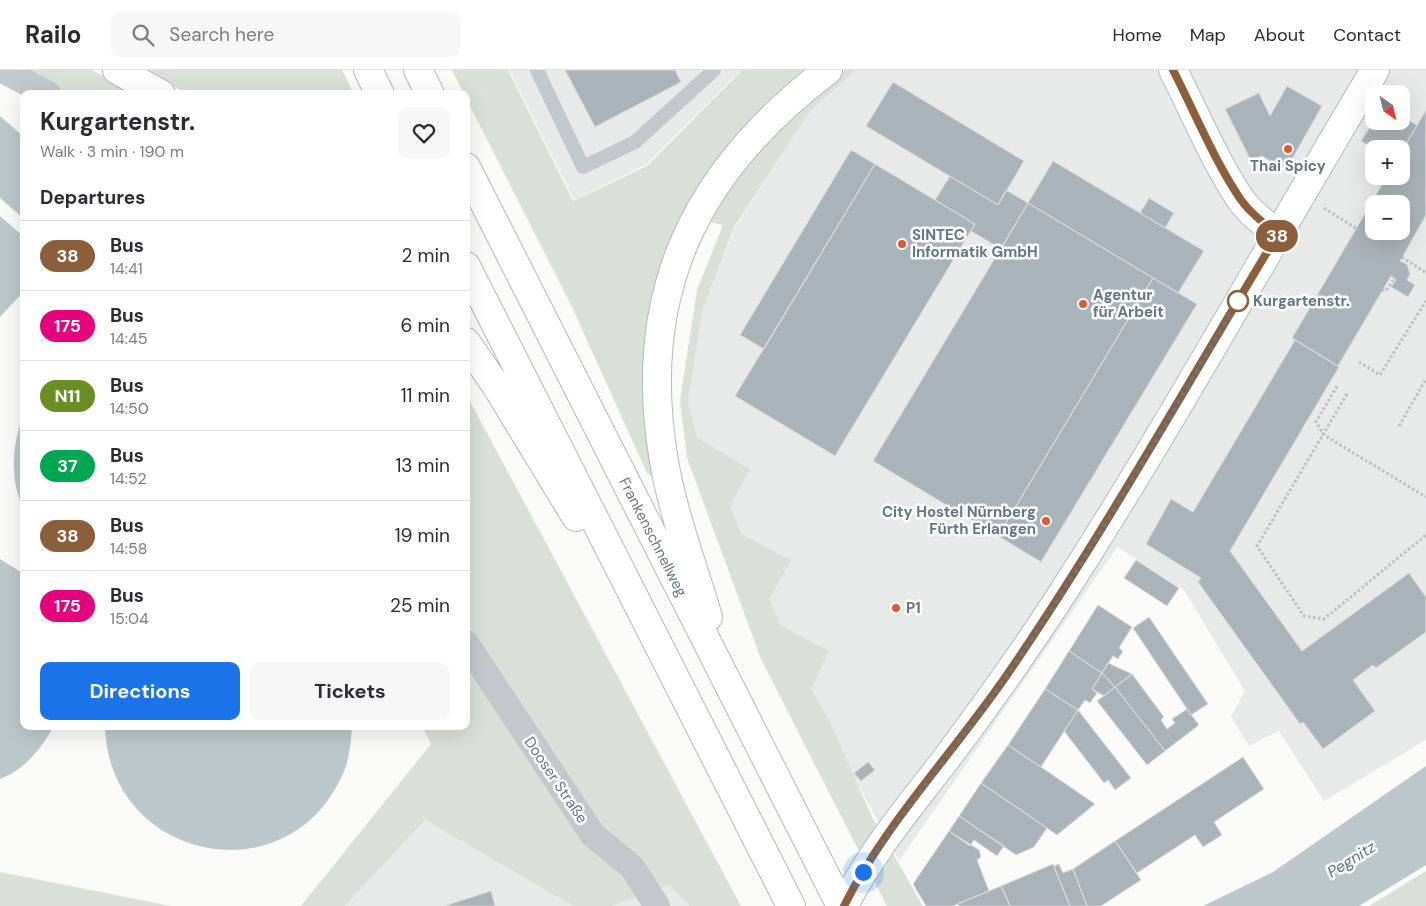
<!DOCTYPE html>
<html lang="en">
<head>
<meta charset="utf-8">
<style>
	:root { --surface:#fff; --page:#f7f7f7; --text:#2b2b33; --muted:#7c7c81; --line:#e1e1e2; --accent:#1a73e8 }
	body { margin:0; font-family:"DM Sans",sans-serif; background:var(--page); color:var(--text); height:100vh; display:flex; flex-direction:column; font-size:19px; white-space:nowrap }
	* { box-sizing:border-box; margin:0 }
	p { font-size:16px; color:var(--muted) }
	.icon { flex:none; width:28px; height:28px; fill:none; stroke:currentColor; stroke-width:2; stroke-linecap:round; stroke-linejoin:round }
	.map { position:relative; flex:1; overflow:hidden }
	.side { position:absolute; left:20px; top:20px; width:450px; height:640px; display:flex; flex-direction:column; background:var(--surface); border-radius:10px; box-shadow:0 5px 20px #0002 }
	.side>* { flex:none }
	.badge { padding:0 10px; border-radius:16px; font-size:18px; line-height:32px }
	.needle { width:32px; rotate:145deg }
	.controls { position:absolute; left:1365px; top:15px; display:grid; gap:10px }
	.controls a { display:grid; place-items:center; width:45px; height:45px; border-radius:10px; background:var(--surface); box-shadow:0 5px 20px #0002; font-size:25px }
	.you { position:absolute; width:25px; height:25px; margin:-12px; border:4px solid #fff; border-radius:50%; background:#1a73e8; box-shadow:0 0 0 8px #1a73e833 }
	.map>.badge { position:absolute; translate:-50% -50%; box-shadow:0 0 0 2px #fff }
	h2 { padding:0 20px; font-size:19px; line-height:45px }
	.round { display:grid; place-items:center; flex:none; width:52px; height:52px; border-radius:10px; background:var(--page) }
	.headline { display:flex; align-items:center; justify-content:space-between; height:85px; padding:0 20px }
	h1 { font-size:24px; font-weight:700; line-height:38px }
	.cta { display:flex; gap:10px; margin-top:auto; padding:10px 20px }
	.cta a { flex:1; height:58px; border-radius:10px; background:var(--accent); color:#fff; font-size:20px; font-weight:700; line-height:58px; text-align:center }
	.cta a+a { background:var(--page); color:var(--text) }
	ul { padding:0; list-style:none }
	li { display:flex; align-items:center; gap:15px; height:70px; padding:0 20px; border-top:1px solid var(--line) }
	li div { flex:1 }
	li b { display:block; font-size:19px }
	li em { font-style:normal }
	li .badge { min-width:55px; font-weight:700; text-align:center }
	header { display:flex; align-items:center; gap:30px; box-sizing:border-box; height:70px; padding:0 25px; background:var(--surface); border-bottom:1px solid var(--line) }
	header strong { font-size:24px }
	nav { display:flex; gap:28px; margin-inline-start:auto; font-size:18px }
	.search { width:350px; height:45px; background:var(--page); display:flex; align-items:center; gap:12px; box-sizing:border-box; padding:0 18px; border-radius:10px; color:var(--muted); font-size:19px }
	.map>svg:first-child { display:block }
	.built { fill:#e8e9e9; fill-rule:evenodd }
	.green { fill:#dadfd7 }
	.water { fill:#bbc7cb }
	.building { fill:#aab3b9; stroke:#dcdcda; fill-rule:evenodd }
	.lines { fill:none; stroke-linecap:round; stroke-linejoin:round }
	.secondary-casing { stroke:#b3babf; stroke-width:30 }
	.highway-casing { stroke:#b4b9bd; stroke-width:30 }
	.path { stroke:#bbbfc2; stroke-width:3; stroke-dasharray:2.5 2.5; stroke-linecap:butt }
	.lane { stroke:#c3c8cc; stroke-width:14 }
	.street { stroke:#c3c8cc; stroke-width:26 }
	.secondary { stroke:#fff; stroke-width:28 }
	.highway { stroke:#fff; stroke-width:28 }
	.line-casing { stroke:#fff; stroke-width:11 }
	.line { stroke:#8b5e3c; stroke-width:8 }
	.walk { stroke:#657683; stroke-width:5; stroke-dasharray:0 9 }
	.poi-dot { fill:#e4572e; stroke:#fff; stroke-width:2 }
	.stop-dot { fill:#fff; stroke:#8b5e3c; stroke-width:2.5 }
	.labels { text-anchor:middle; stroke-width:5; stroke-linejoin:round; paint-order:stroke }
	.poi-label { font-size:15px; font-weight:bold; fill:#657683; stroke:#fff; text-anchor:start }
	.stop-label { font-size:15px; font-weight:bold; fill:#657683; stroke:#fff; text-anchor:start }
	.street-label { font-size:15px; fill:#657683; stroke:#fff }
	.water-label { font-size:16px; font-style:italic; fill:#60757c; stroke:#fff }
</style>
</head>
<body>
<header>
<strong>Railo</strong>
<div class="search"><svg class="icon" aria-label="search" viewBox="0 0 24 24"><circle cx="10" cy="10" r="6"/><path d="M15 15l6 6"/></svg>Search here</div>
<nav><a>Home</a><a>Map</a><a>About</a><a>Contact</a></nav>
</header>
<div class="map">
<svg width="1426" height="836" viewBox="0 0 1426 836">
	<rect width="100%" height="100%" fill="#fafaf8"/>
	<path class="built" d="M509,0H741L647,94L574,130Z
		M855,0H1426V670L1324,731L1279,661L1249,676L1231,647L1245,621L1184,520L1117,477L899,791L711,439L688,330L702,241L735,157L810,40ZM1374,24H1401V51H1374ZM1374,79H1401V106H1374ZM1374,134H1401V161H1374Z
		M425,750L573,836H345Z
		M670,815L689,836H611Z"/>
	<path class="green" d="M22,0H92L138,24H66Z
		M144,0H342L354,24H188Z
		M452,0H508L573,131L647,96L742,0H856L810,41L734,157L702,242L688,331L697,368L750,399L730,436L741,464L791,490L769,529L781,556L829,581L811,619L830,652L873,749L923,836H887L761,589L687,388L680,331L697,220L723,155L683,146C674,166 664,186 657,207C636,272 642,343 656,409L647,403L572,237L466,28V24H464Z
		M466,324L741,836H689L670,815L611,836H573L425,750L345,836H301L431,674L422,656H466Z
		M1426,801V836H1369Z
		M0,802L171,836H0Z"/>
	<path class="water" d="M0,46L24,67V149L0,128Z
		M0,146L24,167V221L0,247Z
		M24,342V441C9,408 12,376 24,342Z
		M0,489L24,504V656H54C41,678 25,700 0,709Z
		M105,656H352C351,674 349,692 341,708C284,828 108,789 105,656Z
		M1426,696V795L1359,836H1203L1273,802Z"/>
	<path class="building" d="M565,0H675L681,12L595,57Z
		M893,12L1024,91L998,135L866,56Z
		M1287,16L1322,36L1286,100L1262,86L1251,91L1225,39L1259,23L1270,46Z
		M1426,40V145L1400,191L1407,194L1410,204L1407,210L1415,215L1408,227L1391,217L1396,210L1391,206L1338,296L1292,268L1387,106H1401V83ZM1374,134H1401V161H1374Z
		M1401,46L1417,55L1401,83V79H1375L1361,71L1374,50L1401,51Z
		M851,80L875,94L764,279L740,265Z
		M1053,91L1204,181L1178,223L1028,133Z
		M875,94L975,154L835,386L735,326Z
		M950,106L998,135L1006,120L1028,133L1001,179L971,161L975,154L935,130Z
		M1149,128L1174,143L1165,158L1140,143Z
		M1028,133L1153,208L998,466L873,391Z
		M1153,208L1197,234L1041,492L998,466Z
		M1295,270L1339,297L1230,481L1302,581L1409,503L1426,527V562L1376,598L1373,595L1353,610L1375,641L1323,679L1303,652L1300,654L1198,512L1201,508L1146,474L1171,429L1193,442Z
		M1136,490L1179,518L1167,536L1124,508Z
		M1098,535L1132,557L1119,578L1123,581L1118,589L1113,586L1102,603L1069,581Z
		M1149,547L1208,634L1191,645L1133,558Z
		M1069,581L1102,603L1092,619L1097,623L1090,633L1085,630L1078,640L1045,619Z
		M1108,593L1132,604L1115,617L1102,603Z
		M1102,603L1115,617L1104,626L1092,619Z
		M1132,604L1164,647L1161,650L1167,659L1175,653L1172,649L1187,639L1199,655L1165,681L1115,617Z
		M1115,617L1165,681L1147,695L1097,631Z
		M1045,619L1078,640L1041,697L1008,675Z
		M1078,640L1131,708L1115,720L1108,710L1104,713L1064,661Z
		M1008,675L1041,697L1095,734L1057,765L981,713Z
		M1243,687L1264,719L1214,752L1222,765L1203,777L1195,765L1137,803L1115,771Z
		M868,692L875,700L861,711L854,703Z
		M981,713L1047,758L1034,777L1016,785L959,746Z
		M959,746L1004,776L997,786L974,770L970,776L949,761Z
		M949,761L979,780L981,787L977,790L989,821L953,836H926L913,814Z
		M1115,771L1141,810L1101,836H1087L1073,799Z
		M1053,794L1070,836H1010L1001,816Z
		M1059,794L1063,803L1073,799L1087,836H1070L1054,796Z
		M1001,816L1010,836H959L958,834Z
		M491,821L495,836H444Z"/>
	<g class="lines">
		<g class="secondary-casing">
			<path id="secondary" d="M1173,0C1195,43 1214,90 1241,130C1251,144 1265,154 1278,164
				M844,836C871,782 910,736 946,689C985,637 1023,584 1058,530C1170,357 1269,176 1375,0"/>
		</g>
		<g class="highway-casing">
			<path id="highway" d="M117,0L161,24
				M368,0L380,24
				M418,0L430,24
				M466,97L841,836
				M466,196L791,836
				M466,272L497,317L576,447
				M708,547C693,496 673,444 664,391C635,223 695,101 828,0"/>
		</g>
		<path class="path" d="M1324,138L1357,159
			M1402,187L1426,203
			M1382,220L1386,221L1394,209
			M1359,292L1380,305L1426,231
			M1337,316L1316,352L1324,365L1426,427
			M1347,324L1257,476L1304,546L1324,549L1426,465
			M1399,356L1426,309"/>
		<path class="lane" d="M537,0L583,97L635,72L714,0"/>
		<path class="street" d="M2,0L48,24
			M466,573L593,765L632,797L657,836"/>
		<use href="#secondary" class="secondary"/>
		<use href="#highway" class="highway"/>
	</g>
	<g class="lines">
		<g class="line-casing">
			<path id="line" d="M844,836C886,751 960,676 1013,596C1108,456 1190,309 1278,164C1265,154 1251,144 1241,130C1214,90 1195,43 1173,0"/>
		</g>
		<use href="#line" class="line"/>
		<path class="walk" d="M863,802C907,735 960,674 1006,607C1089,486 1164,358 1238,231"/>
	</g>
	<g class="poi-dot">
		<circle cx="1288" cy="79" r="5"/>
		<circle cx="902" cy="174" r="5"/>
		<circle cx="1083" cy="234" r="5"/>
		<circle cx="1046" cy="451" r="5"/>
		<circle cx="896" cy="538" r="5"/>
	</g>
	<circle class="stop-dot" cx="1238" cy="231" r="10"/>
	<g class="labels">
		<g class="poi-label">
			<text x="1288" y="101" text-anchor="middle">Thai Spicy</text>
			<text x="912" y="170">SINTEC<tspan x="912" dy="17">Informatik GmbH</tspan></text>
			<text x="1093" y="230">Agentur<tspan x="1093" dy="17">für Arbeit</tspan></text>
			<text x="1036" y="447" text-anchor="end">City Hostel Nürnberg<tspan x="1036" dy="17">Fürth Erlangen</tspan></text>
			<text x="906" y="543">P1</text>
		</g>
		<g class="stop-label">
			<text x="1253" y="236">Kurgartenstr.</text>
		</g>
		<g class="street-label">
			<text transform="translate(653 467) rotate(63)" y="5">Frankenschnellweg</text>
			<text transform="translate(556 710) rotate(56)" y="5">Dooser Straße</text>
		</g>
		<g class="water-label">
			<text transform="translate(1351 789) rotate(-32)" y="6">Pegnitz</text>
		</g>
	</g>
</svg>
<div class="controls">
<a><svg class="needle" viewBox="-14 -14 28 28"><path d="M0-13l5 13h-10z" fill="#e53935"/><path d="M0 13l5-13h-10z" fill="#7c7c81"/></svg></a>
<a>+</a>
<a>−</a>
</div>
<div class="you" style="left:863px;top:802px"></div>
<b class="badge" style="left:1277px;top:166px;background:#8b5e3c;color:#fff">38</b>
<section class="side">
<div class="headline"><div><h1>Kurgartenstr.</h1><p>Walk · 3 min · 190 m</p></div><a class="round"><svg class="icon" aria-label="heart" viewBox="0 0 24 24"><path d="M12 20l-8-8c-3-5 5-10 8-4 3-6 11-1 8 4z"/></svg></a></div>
<h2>Departures</h2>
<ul>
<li><span class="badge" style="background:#8b5e3c;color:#fff">38</span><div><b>Bus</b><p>14:41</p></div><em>2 min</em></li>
<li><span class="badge" style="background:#e6007e;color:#fff">175</span><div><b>Bus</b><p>14:45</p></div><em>6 min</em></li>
<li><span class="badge" style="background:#6b8e23;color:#fff">N11</span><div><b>Bus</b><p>14:50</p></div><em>11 min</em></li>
<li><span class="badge" style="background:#00a651;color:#fff">37</span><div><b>Bus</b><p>14:52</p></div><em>13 min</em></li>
<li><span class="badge" style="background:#8b5e3c;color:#fff">38</span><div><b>Bus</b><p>14:58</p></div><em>19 min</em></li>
<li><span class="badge" style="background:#e6007e;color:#fff">175</span><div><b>Bus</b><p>15:04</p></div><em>25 min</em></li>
</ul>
<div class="cta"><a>Directions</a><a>Tickets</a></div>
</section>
</div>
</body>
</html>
